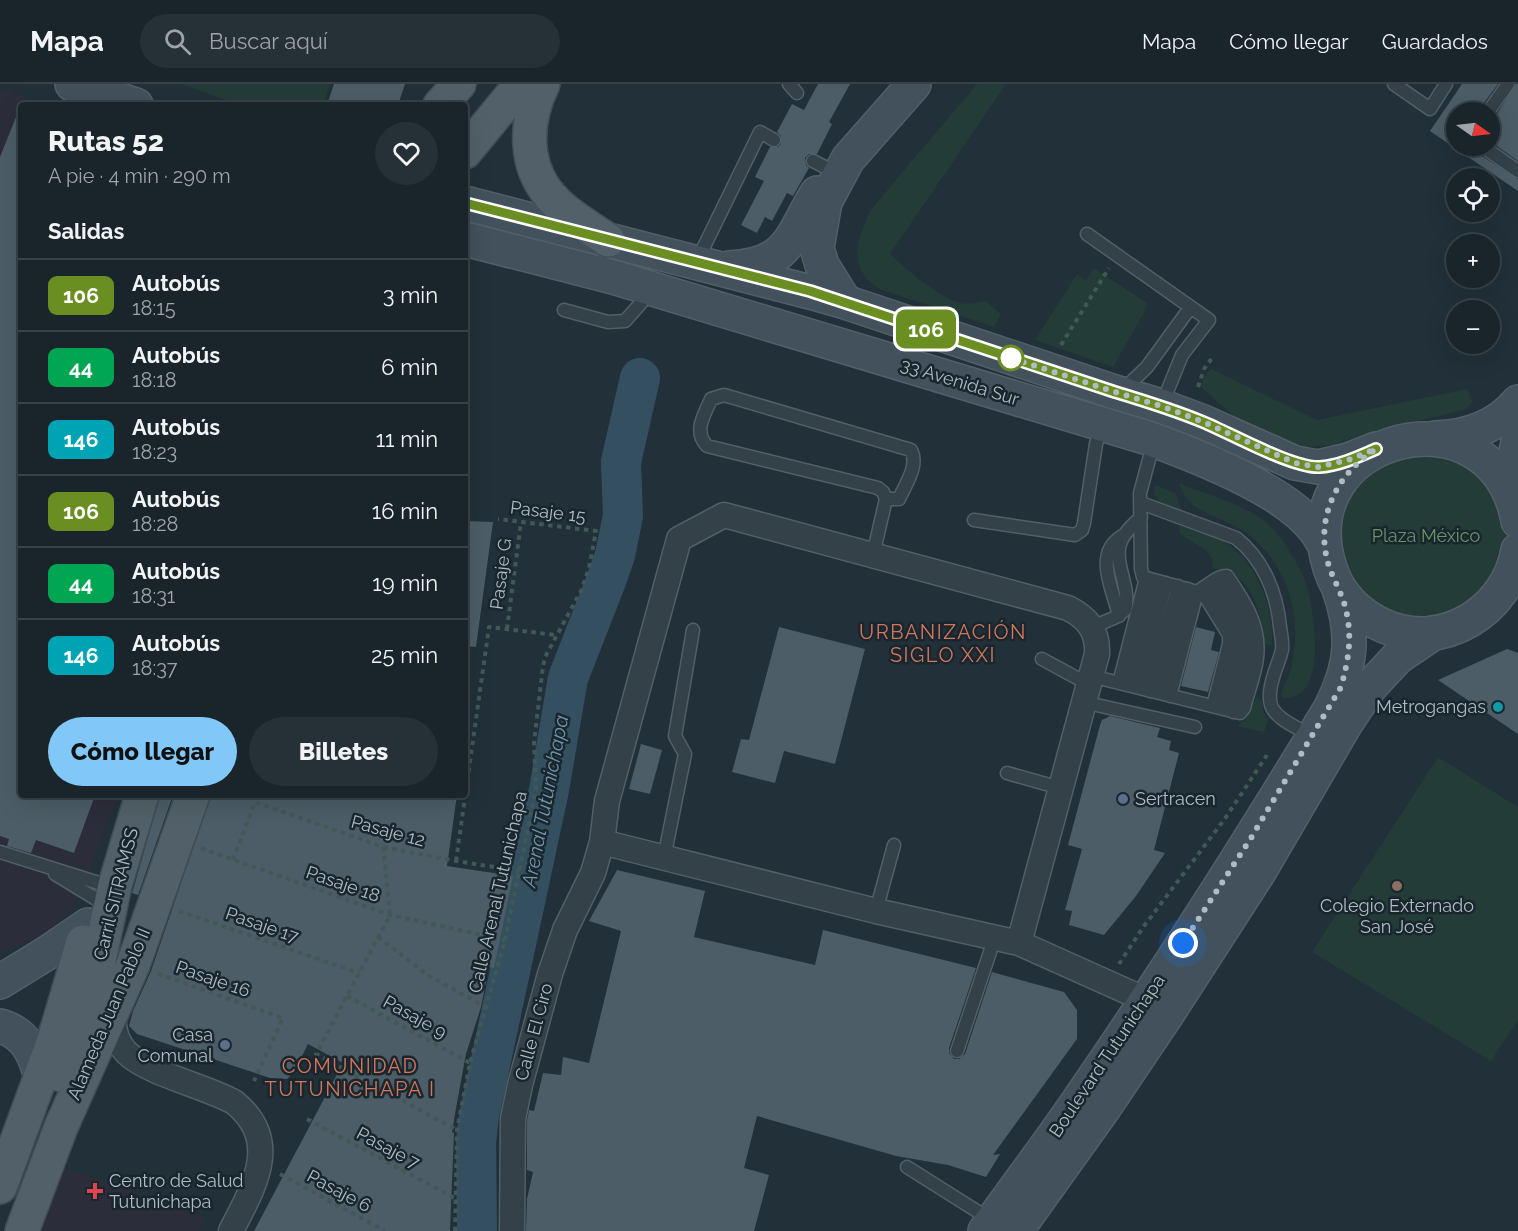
<!DOCTYPE html>
<html lang="es">
<head>
<meta charset="utf-8">
<style>
	:root { --surface:#19242b; --page:#263037; --text:#f1f3f6; --muted:#9fa4a9; --line:#374147; --accent:#81c8f8 }
	body { margin:0; font-family:Raleway,sans-serif; background:var(--page); color:var(--text); height:100vh; display:flex; flex-direction:column; font-size:22px; white-space:nowrap }
	* { box-sizing:border-box; margin:0 }
	p { font-size:20px; color:var(--muted) }
	.icon { flex:none; width:33px; height:33px; fill:none; stroke:currentColor; stroke-width:2; stroke-linecap:round; stroke-linejoin:round }
	.map { position:relative; flex:1; overflow:hidden }
	.drawer { position:absolute; left:18px; top:18px; width:450px; height:696px; display:flex; flex-direction:column; background:var(--surface); border-radius:6px; box-shadow:0 6px 24px #0002,0 0 0 2px var(--line) }
	.drawer>* { flex:none }
	.badge { padding:0 12px; border-radius:9px; font-size:21px; line-height:39px }
	.needle { width:39px; rotate:104deg }
	.tools { position:absolute; left:1446px; top:18px; display:grid; gap:12px }
	.tools a { display:grid; place-items:center; width:54px; height:54px; border-radius:50%; background:var(--surface); box-shadow:0 6px 24px #0002,0 0 0 2px var(--line); font-size:30px }
	.you { position:absolute; width:30px; height:30px; margin:-15px; border:4px solid #fff; border-radius:50%; background:#1a73e8; box-shadow:0 0 0 9px #1a73e833 }
	.map>.badge { position:absolute; translate:-50% -50%; box-shadow:0 0 0 3px #fff }
	h2 { padding:0 30px; font-size:22px; line-height:54px }
	.round { display:grid; place-items:center; flex:none; width:63px; height:63px; border-radius:32px; background:var(--page) }
	.head { display:flex; align-items:center; justify-content:space-between; height:102px; padding:0 30px }
	h1 { font-size:28px; font-weight:800; line-height:45px }
	.button { display:flex; gap:12px; margin-top:auto; padding:12px 30px }
	.button a { flex:1; height:69px; border-radius:36px; background:var(--accent); color:#111; font-size:24px; font-weight:800; line-height:69px; text-align:center }
	.button a+a { background:var(--page); color:var(--text) }
	ul { padding:0; list-style:none }
	li { display:flex; align-items:center; gap:18px; height:72px; padding:0 30px; border-top:2px solid var(--line) }
	li div { flex:1 }
	li b { display:block; font-size:22px }
	li em { font-style:normal }
	li .badge { min-width:66px; font-weight:700; text-align:center }
	header { display:flex; align-items:center; gap:36px; box-sizing:border-box; height:84px; padding:0 30px; background:var(--surface); border-bottom:2px solid var(--line) }
	header strong { font-size:28px }
	nav { display:flex; gap:33px; margin-inline-start:auto; font-size:21px }
	.search { width:420px; height:54px; background:var(--page); display:flex; align-items:center; gap:15px; box-sizing:border-box; padding:0 21px; border-radius:33px; color:var(--muted); font-size:22px }
	.map>svg:first-child { display:block }
	.medical { fill:#2c2d3a }
	.green { fill:#243c38 }
	.lines { fill:none; stroke-linecap:round; stroke-linejoin:round }
	.river { stroke:#345060; stroke-width:40 }
	.building { fill:#4c5d67 }
	.lane-casing { stroke:#525f67; stroke-width:15 }
	.street-casing { stroke:#525f67; stroke-width:27 }
	.secondary-casing { stroke:#525f67; stroke-width:36 }
	.primary-casing { stroke:#414d55; stroke-width:36 }
	.path { stroke:#425856; stroke-width:4; stroke-dasharray:4.5 4.5; stroke-linecap:butt }
	.lane { stroke:#344149; stroke-width:12 }
	.street { stroke:#344149; stroke-width:24 }
	.secondary { stroke:#42515c; stroke-width:33 }
	.primary { stroke:#526169; stroke-width:33 }
	.line-casing { stroke:#fff; stroke-width:14 }
	.line { stroke:#6b8e23; stroke-width:9 }
	.walk { stroke:#afbcc5; stroke-width:6; stroke-dasharray:0 10.8 }
	.stop-dot { fill:#fff; stroke:#6b8e23; stroke-width:3 }
	.culture-dot { fill:#0f9aa8; stroke:#1a262e; stroke-width:2 }
	.service-dot { fill:#5c6f8a; stroke:#1a262e; stroke-width:2 }
	.education-dot { fill:#8d6e63; stroke:#1a262e; stroke-width:2 }
	.health-dot { fill:#e0444e; stroke:#1a262e; stroke-width:2 }
	.labels { text-anchor:middle; stroke-width:5; stroke-linejoin:round; paint-order:stroke }
	.street-label { font-size:18px; fill:#afbcc5; stroke:#1a262e }
	.park-label { font-size:18px; fill:#669667; stroke:#1a262e }
	.poi-label { font-size:18px; fill:#afbcc5; stroke:#1a262e; text-anchor:end }
	.neighbourhood-label { font-size:20px; letter-spacing:1.5px; fill:#d4765c; stroke:#1a262e }
	.water-label { font-size:20px; font-style:italic; fill:#6f95aa; stroke:#1a262e }
</style>
</head>
<body>
<header>
<strong>Mapa</strong>
<div class="search"><svg class="icon" aria-label="search" viewBox="0 0 24 24"><circle cx="10" cy="10" r="6"/><path d="M15 15l6 6"/></svg>Buscar aquí</div>
<nav><a>Mapa</a><a>Cómo llegar</a><a>Guardados</a></nav>
</header>
<div class="map">
<svg width="1518" height="1147" viewBox="0 0 1518 1147">
	<rect width="100%" height="100%" fill="#213039"/>
	<path class="medical" d="M5,6L48,21H21V711H117L90,788L69,828L40,855L0,868V8Z
		M63,1083L207,1132L199,1147H42Z"/>
	<path class="green" d="M181,0H330L323,21H240Z
		M977,0H1006L890,170C906,185 939,214 961,219C969,221 978,218 986,217L1001,230L994,243L882,206C846,188 856,152 873,123Z
		M1094,184L1147,219V223L1113,283L1035,256L1077,190L1086,196Z
		M1211,285L1317,336L1467,305L1473,317L1467,325L1361,351L1334,361L1305,363L1287,357L1236,334L1201,303L1205,291Z
		M1423,367L1480,387C1497,419 1518,442 1505,480C1502,487 1493,494 1488,500C1481,508 1472,523 1464,527C1458,531 1448,531 1441,533C1365,551 1307,455 1363,397C1368,392 1374,385 1380,381C1392,375 1409,372 1423,367Z
		M1179,399C1207,411 1252,422 1273,445C1284,457 1296,476 1303,491C1314,517 1331,618 1283,614L1281,610C1285,599 1290,591 1292,580C1303,526 1284,469 1235,442C1214,431 1185,425 1179,399Z
		M1155,401L1175,409L1182,427L1160,420L1154,408Z
		M1179,442C1193,447 1211,449 1223,457C1257,477 1275,525 1272,562L1263,559C1263,536 1255,502 1232,490C1226,487 1219,486 1213,484C1214,464 1194,462 1180,449Z
		M1256,613L1262,617L1263,627L1268,636L1264,648L1237,642L1247,634L1251,618H1255Z
		M1438,673L1518,723V936L1491,977L1312,868Z"/>
	<g class="lines">
		<path class="river" d="M477,1147L476,1057L479,1032L549,706L568,594L606,497L615,471L623,432L621,378L640,294"/>
	</g>
	<path class="building" d="M334,0H405L398,21H327Z
		M818,0H850L829,38L832,40L817,70H809L805,74L806,81L809,84L793,112L787,109L772,137L765,133L757,149L741,141L764,97L755,93L770,63H778L781,60V52L777,48L792,20L804,26Z
		M1462,0H1498L1481,23L1480,28H1456V62H1474L1477,69L1518,95V107L1430,47Z
		M1516,0H1518V77L1490,57V36L1495,33Z
		M20,23L21,711H95L74,769L36,756L31,769L7,762L9,755L0,752V73Z
		M465,437L493,438L476,563L465,562Z
		M779,543L865,565L835,680L784,667L775,699L732,688L741,655L749,656Z
		M1196,543L1215,548L1211,566L1219,568L1208,608L1181,602Z
		M1507,565L1518,569V650L1438,596Z
		M1110,632L1160,644L1157,653L1171,657L1169,666L1179,669L1154,766L1165,769L1136,812L1104,851L1069,841L1072,827L1065,826L1082,765L1068,761L1100,641L1102,636Z
		M641,660L662,666L650,710L629,705Z
		M160,711H173L138,811L132,809L133,806Z
		M211,711H457L447,782L513,792L494,884L489,883L481,923L466,970L456,1024L452,1048L454,1049L450,1147H254L343,979L308,960L294,988L287,995L270,994L137,950L129,942L133,927L151,887Z
		M617,786L705,807L694,853L815,881L823,846L976,884L949,964V969L954,975H959L965,970L992,888L1064,908L1077,926V955L993,1071L1000,1070L986,1093L948,1081L896,1072L757,1032L744,1084L769,1091L754,1147H526L527,1115L533,1088L527,1086V1037L529,1026L534,1027L543,989L561,991L563,973L589,979L621,847L589,837Z"/>
	<g class="lines">
		<g class="lane-casing">
			<path id="lane" d="M789,0L797,9
				M1394,0L1430,25L1446,0
				M1488,28L1508,0
				M1482,62L1518,87
				M813,77L831,86
				M1087,150L1209,236L1182,271L1162,320
				M697,177L760,48L774,56
				M564,226L608,238L625,237L641,219L647,205
				M1123,306L1147,283L1190,224
				M1141,419L1236,454C1263,475 1277,509 1280,543C1281,551 1283,559 1282,566C1278,582 1266,604 1271,621C1275,635 1299,644 1311,652
				M974,436L1075,451L1082,446L1084,439L1096,360L1101,342
				M873,471L886,415L883,408L878,404L707,362C693,347 704,332 711,315L724,311L911,366C919,382 906,399 899,415H886
				M1216,496L1238,529L1246,546L1249,563L1233,628
				M1209,501C1218,516 1230,530 1236,546C1243,566 1228,604 1223,625
				M1201,506L1229,551V560L1213,622
				M1119,532C1113,505 1093,470 1122,452
				M1092,543L1114,534L1125,526C1131,503 1114,481 1120,460C1123,449 1134,440 1141,433
				M1042,575L1088,600
				M1091,592L1240,629L1244,624C1248,608 1255,591 1257,574C1261,542 1244,516 1227,492C1216,492 1206,503 1197,508L1143,493L1141,485L1140,409L1154,357
				M1119,599L1146,494
				M1129,601L1157,497
				M1139,604L1166,499
				M1150,607L1178,502
				M1160,609L1188,505
				M1170,612L1197,508
				M1083,618L1195,643
				M1007,689L1060,704
				M0,768L102,800
				M664,774L685,670L675,652L693,546
				M55,790L96,815
				M876,827L894,761
				M957,967L995,853
				M907,1083L991,1136"/>
		</g>
		<g class="street-casing">
			<path id="street" d="M1019,859L1097,570C1098,547 1088,534 1068,524L724,431L679,455L607,717L602,758L876,827L1019,859L1146,916
				M115,925C111,940 116,958 127,969C149,990 205,1002 234,1018C282,1057 254,1102 231,1147
				M512,1147L513,1035L520,1001L550,890L565,846L593,789L602,758"/>
		</g>
		<g class="secondary-casing">
			<path id="secondary" d="M72,0L136,21
				M465,119L810,208L845,218L1115,308L1161,322L1201,337L1295,379L1318,383L1348,376L1376,365
				M465,155L613,193L1148,354C1195,371 1285,406 1315,446C1319,451 1322,457 1325,462
				M729,184C790,181 790,153 817,109
				M845,218L822,181L817,164L825,118L848,75L914,0
				M1435,354C1466,353 1497,343 1518,318
				M1514,418L1511,392L1518,358
				M1518,437C1493,298 1287,351 1330,484C1338,510 1358,531 1384,542C1442,568 1508,527 1518,466
				M0,898L47,869L88,841
				M0,942C26,949 35,970 41,994
				M985,1147C1018,1100 1053,1055 1085,1007C1171,882 1252,754 1330,625C1352,582 1355,551 1339,505
				M1016,1147L1104,1024L1166,932L1259,788L1346,639L1370,603L1398,573L1432,550"/>
		</g>
		<g class="primary-casing">
			<path id="primary" d="M543,0C524,39 523,85 555,117C570,133 591,144 608,156
				M440,21L459,0
				M465,68L521,0
				M61,991L92,909L115,801L142,711
				M0,1103L53,959L83,858
				M22,1147L61,1043L133,881L193,711"/>
		</g>
		<path class="path" d="M1061,261L1109,184
			M1198,303L1204,285L1212,274
			M507,545L521,438
			M383,763L390,831L316,970L457,1046
			M201,764L390,831L505,856
			M233,776L255,718L383,763L456,777L519,787
			M456,777L489,543L556,551
			M179,827L359,889
			M378,853L429,892L486,923
			M1119,880L1144,842L1224,736L1267,671
			M158,890L283,934L254,997
			M347,912L470,979
			M307,1035L456,1115
			M280,1090L385,1147
			M455,1147L457,1046L470,979L505,856L536,705L534,659L543,582L545,573L581,507L589,484L596,447L498,435"/>
		<use href="#lane" class="lane"/>
		<use href="#street" class="street"/>
		<use href="#secondary" class="secondary"/>
		<use href="#primary" class="primary"/>
	</g>
	<g class="lines">
		<g class="line-casing">
			<path id="line" d="M465,119L810,207L1115,308C1145,317 1174,326 1203,338C1230,349 1292,384 1319,383C1338,382 1358,373 1376,365"/>
		</g>
		<use href="#line" class="line"/>
		<path class="walk" d="M1011,274L1002,271L1115,308L1161,322L1201,337L1295,379L1318,383L1348,376L1376,365C1337,390 1315,433 1328,479C1333,496 1344,512 1347,531C1352,556 1348,578 1341,603L1251,754L1183,859"/>
	</g>
	<circle class="stop-dot" cx="1011" cy="274" r="12"/>
	<circle class="culture-dot" cx="1498" cy="623" r="6"/>
	<g class="service-dot">
		<circle cx="1123" cy="715" r="6"/>
		<circle cx="225" cy="961" r="6"/>
	</g>
	<circle class="education-dot" cx="1397" cy="802" r="6"/>
	<path class="health-dot" d="M92 1098h6v6h6v6h-6v6h-6v-6h-6v-6h6z"/>
	<g class="labels">
		<g class="street-label">
			<text transform="translate(960 298) rotate(17)" y="6">33 Avenida Sur</text>
			<text transform="translate(548 428) rotate(7)" y="6">Pasaje 15</text>
			<text transform="translate(501 490) rotate(-83)" y="6">Pasaje G</text>
			<text transform="translate(388 747) rotate(15)" y="6">Pasaje 12</text>
			<text transform="translate(343 800) rotate(19)" y="6">Pasaje 18</text>
			<text transform="translate(498 808) rotate(-77)" y="6">Calle Arenal Tutunichapa</text>
			<text transform="translate(116 810) rotate(-76)" y="6">Carril SITRAMSS</text>
			<text transform="translate(262 841) rotate(19)" y="6">Pasaje 17</text>
			<text transform="translate(213 895) rotate(19)" y="6">Pasaje 16</text>
			<text transform="translate(109 930) rotate(-67)" y="6">Alameda Juan Pablo II</text>
			<text transform="translate(415 933) rotate(29)" y="6">Pasaje 9</text>
			<text transform="translate(534 948) rotate(-75)" y="6">Calle El Ciro</text>
			<text transform="translate(1107 972) rotate(-56)" y="6">Boulevard Tutunichapa</text>
			<text transform="translate(388 1064) rotate(28)" y="6">Pasaje 7</text>
			<text transform="translate(339 1107) rotate(28)" y="6">Pasaje 6</text>
		</g>
		<g class="park-label">
			<text x="1426" y="458">Plaza México</text>
		</g>
		<g class="poi-label">
			<text x="1486" y="629">Metrogangas</text>
			<text x="1135" y="721" text-anchor="start">Sertracen</text>
			<text x="1397" y="828" text-anchor="middle">Colegio Externado<tspan x="1397" dy="21">San José</tspan></text>
			<text x="213" y="957">Casa<tspan x="213" dy="21">Comunal</tspan></text>
			<text x="109" y="1103" text-anchor="start">Centro de Salud<tspan x="109" dy="21">Tutunichapa</tspan></text>
		</g>
		<g class="neighbourhood-label">
			<text x="943" y="555">URBANIZACIÓN<tspan x="943" dy="23">SIGLO XXI</tspan></text>
			<text x="350" y="989">COMUNIDAD<tspan x="350" dy="23">TUTUNICHAPA I</tspan></text>
		</g>
		<g class="water-label">
			<text transform="translate(545 717) rotate(-79)" y="7">Arenal Tutunichapa</text>
		</g>
	</g>
</svg>
<div class="tools">
<a><svg class="needle" viewBox="-14 -14 28 28"><path d="M0-13l5 13h-10z" fill="#e53935"/><path d="M0 13l5-13h-10z" fill="#9fa4a9"/></svg></a>
<a><svg class="icon" aria-label="locate" viewBox="0 0 24 24"><circle cx="12" cy="12" r="6"/><path d="M12 2v4M12 18v4M2 12h4M18 12h4"/></svg></a>
<a>+</a>
<a>−</a>
</div>
<div class="you" style="left:1183px;top:859px"></div>
<b class="badge" style="left:926px;top:245px;background:#6b8e23;color:#fff">106</b>
<section class="drawer">
<div class="head"><div><h1>Rutas 52</h1><p>A pie · 4 min · 290 m</p></div><a class="round"><svg class="icon" aria-label="heart" viewBox="0 0 24 24"><path d="M12 20l-8-8c-3-5 5-10 8-4 3-6 11-1 8 4z"/></svg></a></div>
<h2>Salidas</h2>
<ul>
<li><span class="badge" style="background:#6b8e23;color:#fff">106</span><div><b>Autobús</b><p>18:15</p></div><em>3 min</em></li>
<li><span class="badge" style="background:#00a651;color:#fff">44</span><div><b>Autobús</b><p>18:18</p></div><em>6 min</em></li>
<li><span class="badge" style="background:#00a3b4;color:#fff">146</span><div><b>Autobús</b><p>18:23</p></div><em>11 min</em></li>
<li><span class="badge" style="background:#6b8e23;color:#fff">106</span><div><b>Autobús</b><p>18:28</p></div><em>16 min</em></li>
<li><span class="badge" style="background:#00a651;color:#fff">44</span><div><b>Autobús</b><p>18:31</p></div><em>19 min</em></li>
<li><span class="badge" style="background:#00a3b4;color:#fff">146</span><div><b>Autobús</b><p>18:37</p></div><em>25 min</em></li>
</ul>
<div class="button"><a>Cómo llegar</a><a>Billetes</a></div>
</section>
</div>
</body>
</html>
